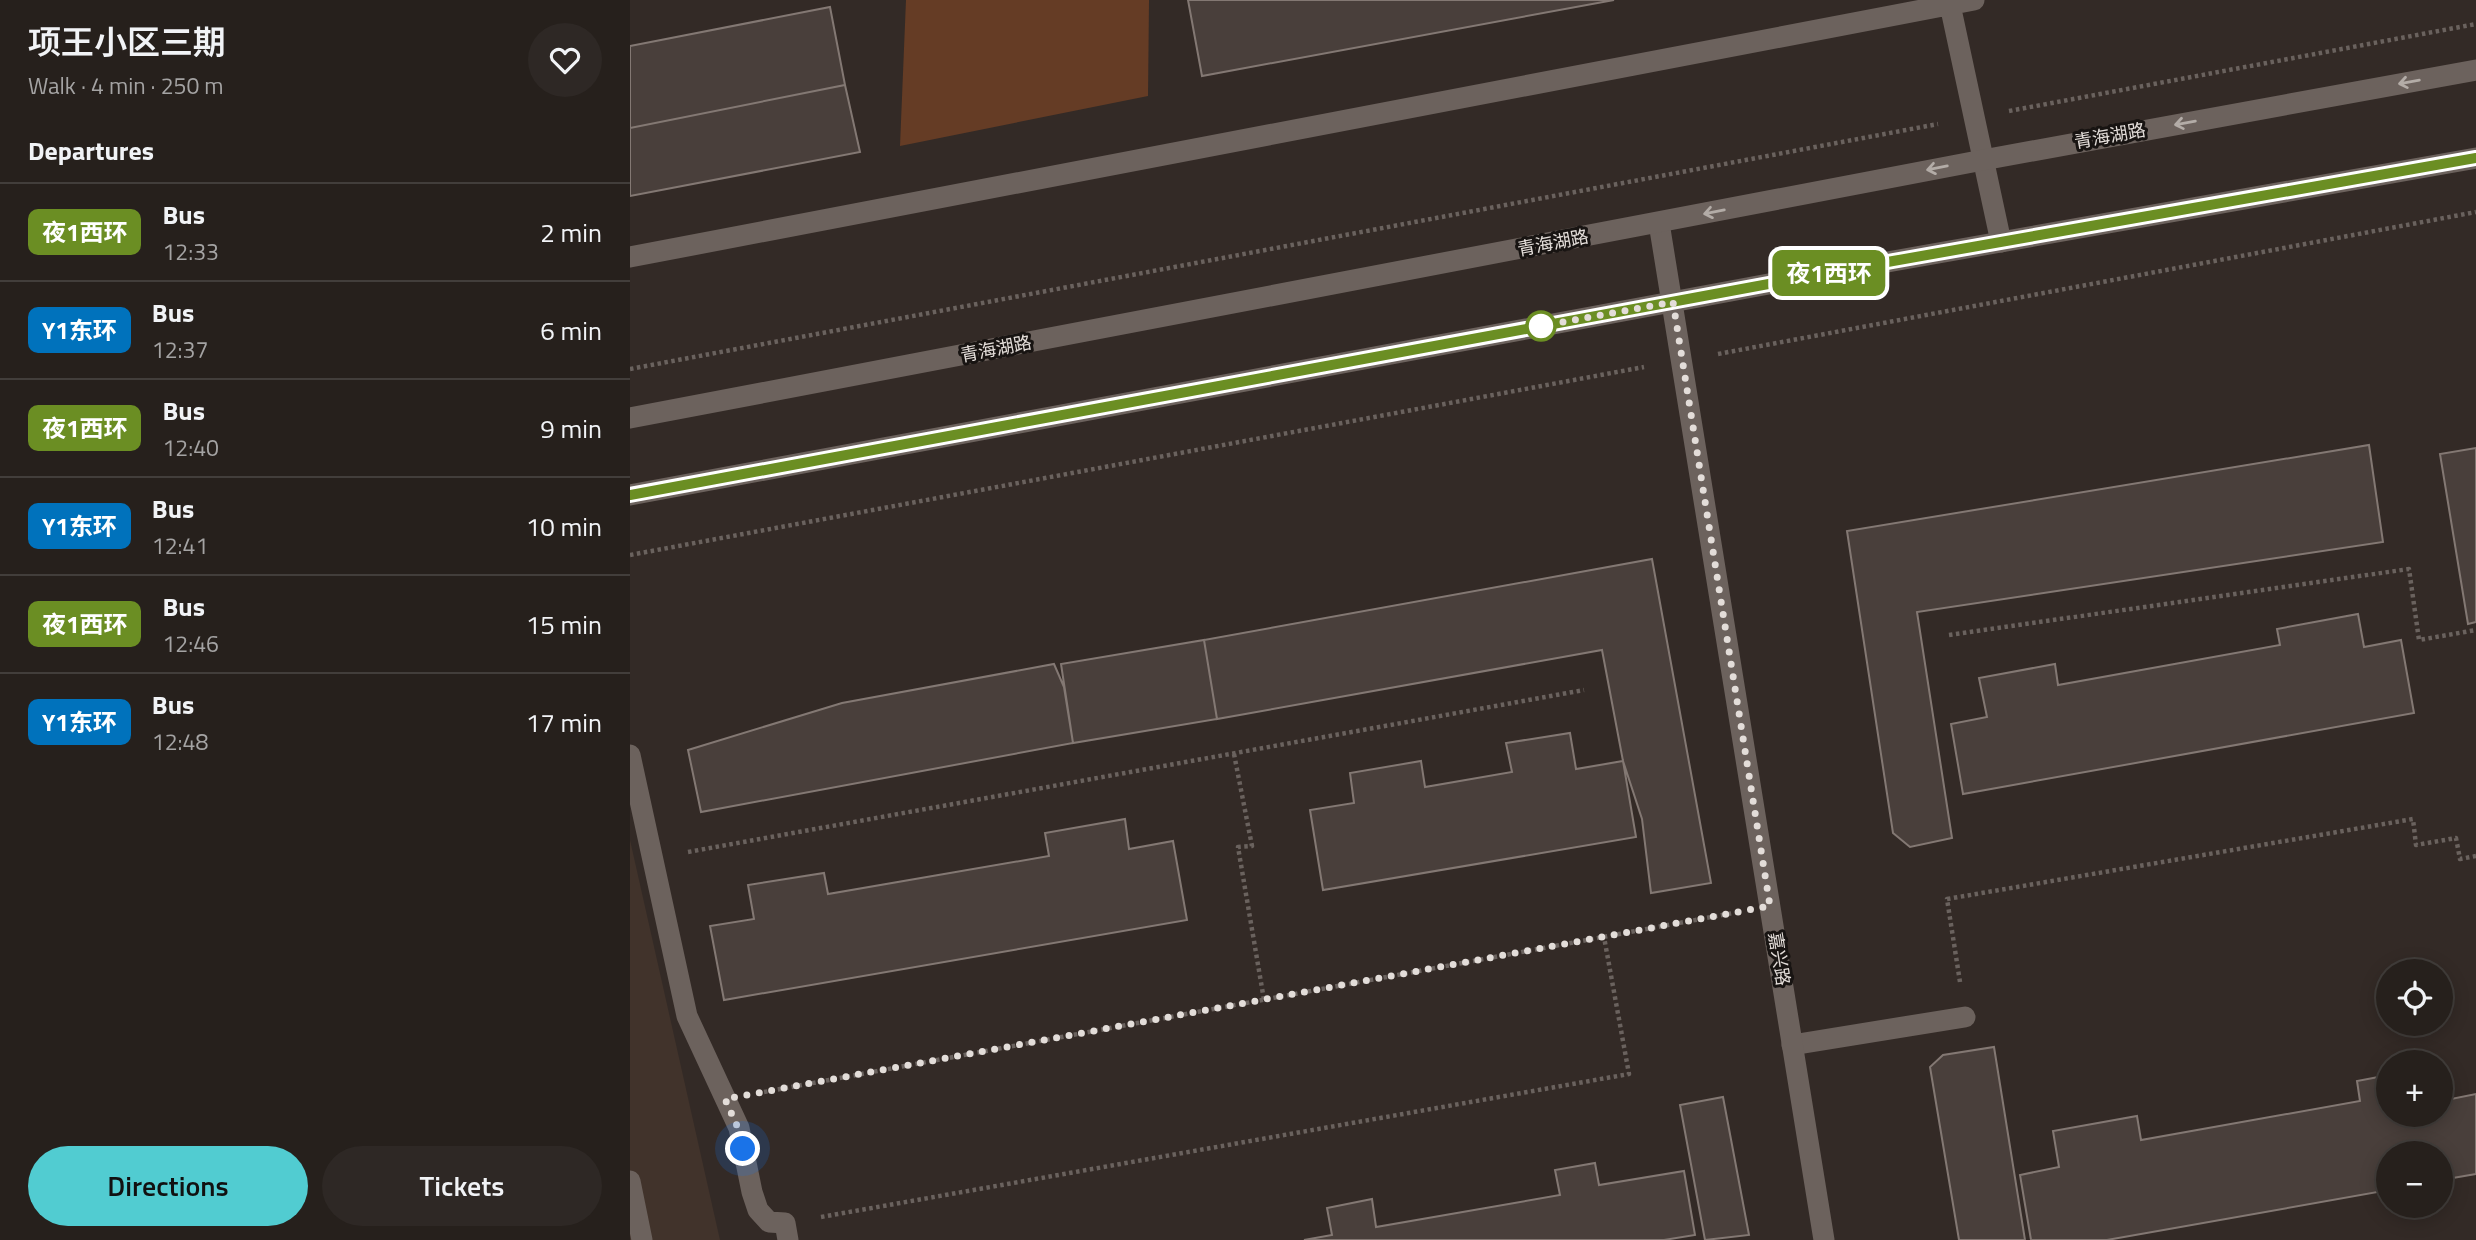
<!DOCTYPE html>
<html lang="en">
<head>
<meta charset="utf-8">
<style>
	:root { --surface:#26201c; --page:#2e2825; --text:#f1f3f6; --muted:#a4a3a3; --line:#423e3b; --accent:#51ccd1 }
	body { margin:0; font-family:"Titillium Web","Noto Sans SC",sans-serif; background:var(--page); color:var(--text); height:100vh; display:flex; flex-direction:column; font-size:26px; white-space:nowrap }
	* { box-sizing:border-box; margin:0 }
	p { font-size:23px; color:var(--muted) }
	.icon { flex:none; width:38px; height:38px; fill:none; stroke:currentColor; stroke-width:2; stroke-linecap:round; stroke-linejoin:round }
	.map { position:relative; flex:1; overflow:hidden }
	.details { display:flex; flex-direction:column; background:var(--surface); width:630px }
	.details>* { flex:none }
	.badge { padding:0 14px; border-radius:10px; font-size:24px; line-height:46px }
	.controls { position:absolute; left:1746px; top:959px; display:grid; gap:14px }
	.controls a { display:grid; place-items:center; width:77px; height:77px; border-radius:50%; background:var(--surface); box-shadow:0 4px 18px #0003,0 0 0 2px var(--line); font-size:35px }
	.you { position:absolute; width:35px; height:35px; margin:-18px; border:5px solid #fff; border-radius:50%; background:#1a73e8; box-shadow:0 0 0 10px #1a73e833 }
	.map>.badge { position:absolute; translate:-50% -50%; box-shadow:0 0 0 4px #fff }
	h2 { padding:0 28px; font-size:26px; line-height:63px }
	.round { display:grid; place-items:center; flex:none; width:74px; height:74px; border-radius:37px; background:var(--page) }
	.head { display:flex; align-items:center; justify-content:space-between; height:119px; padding:0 28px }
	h1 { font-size:33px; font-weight:600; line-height:52px }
	.action { display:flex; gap:14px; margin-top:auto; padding:14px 28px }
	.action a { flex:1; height:80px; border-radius:42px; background:var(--accent); color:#111; font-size:28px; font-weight:600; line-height:80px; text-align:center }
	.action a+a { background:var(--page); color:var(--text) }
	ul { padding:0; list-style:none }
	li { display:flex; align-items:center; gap:21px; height:98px; padding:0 28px; border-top:2px solid var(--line) }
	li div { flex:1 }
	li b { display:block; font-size:26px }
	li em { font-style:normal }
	li .badge { min-width:77px; font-weight:700; text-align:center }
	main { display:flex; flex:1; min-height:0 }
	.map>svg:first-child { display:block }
	.built { fill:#41332b }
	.green { fill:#653c25 }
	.building { fill:#493f3b; stroke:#837873; stroke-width:2 }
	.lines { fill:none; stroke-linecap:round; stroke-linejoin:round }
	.path { stroke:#6a625e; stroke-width:4.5; stroke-dasharray:3.5 3.5; stroke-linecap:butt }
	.service { stroke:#6c625d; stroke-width:21 }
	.minor { stroke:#6c625d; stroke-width:21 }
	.secondary { stroke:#6c625d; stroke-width:21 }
	.oneway { stroke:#b3aca7 }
	.line-casing { stroke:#fff; stroke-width:16 }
	.line { stroke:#6b8e23; stroke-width:10 }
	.walk { stroke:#e3ddd9; stroke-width:7; stroke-dasharray:0 12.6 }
	.stop-dot { fill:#fff; stroke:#6b8e23; stroke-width:3.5 }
	.labels { text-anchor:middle; stroke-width:6; stroke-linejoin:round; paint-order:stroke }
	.street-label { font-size:18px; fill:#e3ddd9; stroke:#181412 }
</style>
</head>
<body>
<main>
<section class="details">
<div class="head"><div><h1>项王小区三期</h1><p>Walk · 4 min · 250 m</p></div><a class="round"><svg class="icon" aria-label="heart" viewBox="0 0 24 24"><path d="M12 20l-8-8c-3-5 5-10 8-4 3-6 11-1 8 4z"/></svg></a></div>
<h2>Departures</h2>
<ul>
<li><span class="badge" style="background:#6b8e23;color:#fff">夜1西环</span><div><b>Bus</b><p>12:33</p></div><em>2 min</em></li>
<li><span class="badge" style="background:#0072bc;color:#fff">Y1东环</span><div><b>Bus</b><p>12:37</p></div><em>6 min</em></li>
<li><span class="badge" style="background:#6b8e23;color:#fff">夜1西环</span><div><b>Bus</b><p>12:40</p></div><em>9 min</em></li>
<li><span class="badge" style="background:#0072bc;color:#fff">Y1东环</span><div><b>Bus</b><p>12:41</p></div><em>10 min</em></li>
<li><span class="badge" style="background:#6b8e23;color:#fff">夜1西环</span><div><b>Bus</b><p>12:46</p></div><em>15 min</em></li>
<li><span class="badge" style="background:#0072bc;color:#fff">Y1东环</span><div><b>Bus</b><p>12:48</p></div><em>17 min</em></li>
</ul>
<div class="action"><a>Directions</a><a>Tickets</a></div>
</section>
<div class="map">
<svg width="1846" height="1240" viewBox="0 0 1846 1240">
	<rect width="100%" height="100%" fill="#332a26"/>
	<path class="built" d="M0,840L90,1240H0Z"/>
	<path class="green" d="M276,0H519L518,96L270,146Z"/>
	<path class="building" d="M558,0H984L572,76Z
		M200,7L215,85L0,128V46Z
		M215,85L230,152L0,196V128Z
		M1739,445L1753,542L1287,612L1322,838L1280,847L1263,833L1217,531Z
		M1846,448V622L1838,624L1810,454Z
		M1022,559L1081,883L1021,893L1012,819L993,761L972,650L587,719L574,640Z
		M1728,614L1734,647L1771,640L1784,713L1333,794L1321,724L1357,717L1349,678L1425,664L1428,685L1650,645L1647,629Z
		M574,640L587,719L443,743L431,664Z
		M424,664L434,687L443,743L71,812L58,750L212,703Z
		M940,733L946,769L993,761L1006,837L693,890L680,810L724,803L720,773L791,761L795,787L882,772L876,743Z
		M495,819L499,849L543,841L557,920L94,1000L80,926L124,919L118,885L194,873L198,894L419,856L415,833Z
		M1364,1047L1395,1240H1329L1300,1067L1313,1055Z
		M1759,1075V1115H1811V1101L1846,1094V1174L1811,1180V1153H1759V1190L1477,1240H1401L1390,1175L1429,1167L1423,1131L1507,1116L1511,1140L1730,1101L1727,1081Z
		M1093,1097L1119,1235L1075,1240L1050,1105Z
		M965,1163L969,1185L1054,1171L1065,1235L1034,1240H674L702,1235L697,1208L742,1199L746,1227L930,1195L925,1170Z"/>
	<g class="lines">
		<path class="path" d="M1379,111L1846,24
			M1088,354L1846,212
			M0,369L1308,124
			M0,555L1014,367
			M1319,635L1779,569L1789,640L1846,630
			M604,754L622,846L608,847L634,1000
			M58,852L954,690
			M1330,982L1317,899L1783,819L1786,845L1826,838L1830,859L1846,856
			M134,1092L1103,913
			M191,1217L999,1074L974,937"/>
		<path class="service" d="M1319,0L1371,242
			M0,257L1344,0
			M0,755L57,1016L109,1128L122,1192L128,1210L139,1222L155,1223L158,1240
			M1162,1045L1335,1017
			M0,1181L12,1240"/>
		<path class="minor" d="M1029,223L1194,1240"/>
		<path class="secondary" d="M0,418L1353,160L1846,70
			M0,495L1263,261L1846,158"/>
	</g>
	<defs><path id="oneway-shaft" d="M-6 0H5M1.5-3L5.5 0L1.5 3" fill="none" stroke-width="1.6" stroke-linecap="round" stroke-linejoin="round" transform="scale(1.75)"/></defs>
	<g class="oneway">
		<use href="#oneway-shaft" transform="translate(1779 82) rotate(170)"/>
		<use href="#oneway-shaft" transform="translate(1555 123) rotate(170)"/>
		<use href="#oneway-shaft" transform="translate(1307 168) rotate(169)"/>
		<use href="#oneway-shaft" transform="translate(1084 212) rotate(169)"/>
	</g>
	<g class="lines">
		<g class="line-casing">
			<path id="line" d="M0,495L1263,261L1846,158"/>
		</g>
		<use href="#line" class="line"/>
		<path class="walk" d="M113,1149L108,1128L95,1099L1140,906L1043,302L906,327L911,326"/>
	</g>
	<circle class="stop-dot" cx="911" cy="326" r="14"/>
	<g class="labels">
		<g class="street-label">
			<text transform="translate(1480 136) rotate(-10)" y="6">青海湖路</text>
			<text transform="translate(923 243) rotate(-11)" y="6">青海湖路</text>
			<text transform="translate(366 349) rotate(-11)" y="6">青海湖路</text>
			<text transform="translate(1149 959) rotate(81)" y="6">嘉兴路</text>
		</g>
	</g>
</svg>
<div class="controls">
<a><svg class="icon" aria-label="locate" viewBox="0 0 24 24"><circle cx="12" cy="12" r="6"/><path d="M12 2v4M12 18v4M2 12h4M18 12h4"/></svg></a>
<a>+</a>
<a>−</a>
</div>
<div class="you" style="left:113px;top:1149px"></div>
<b class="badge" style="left:1199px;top:273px;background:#6b8e23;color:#fff">夜1西环</b>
</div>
</main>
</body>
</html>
